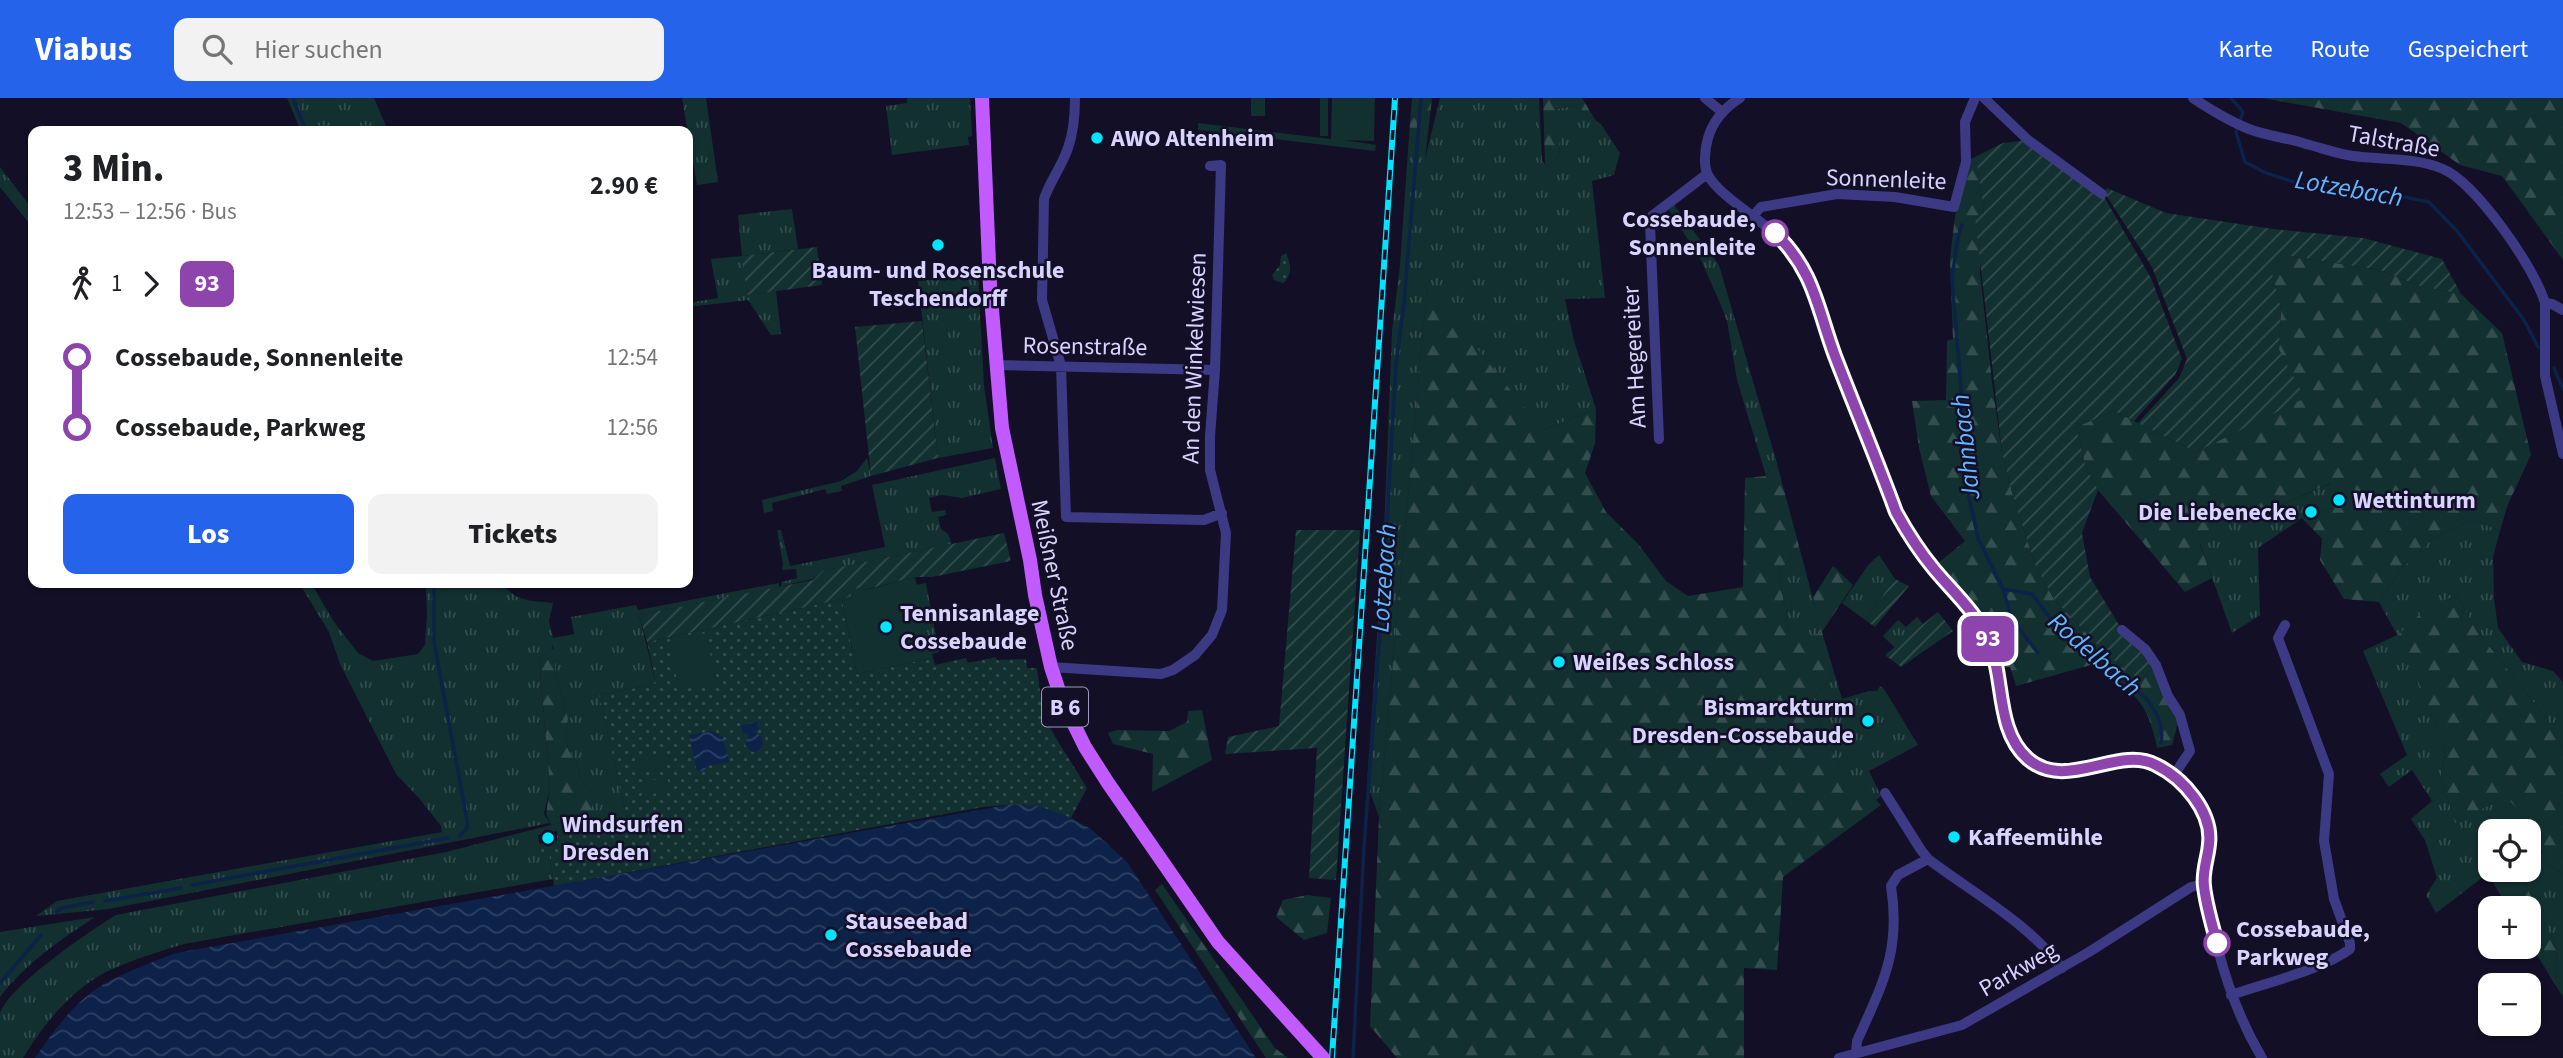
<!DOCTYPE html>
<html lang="de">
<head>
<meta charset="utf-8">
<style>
	:root { --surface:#fff; --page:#f2f2f2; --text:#202124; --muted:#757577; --accent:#2563eb }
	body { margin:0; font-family:"Source Sans 3",sans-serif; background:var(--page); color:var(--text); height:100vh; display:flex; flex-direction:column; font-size:26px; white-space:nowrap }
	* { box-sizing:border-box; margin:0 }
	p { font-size:23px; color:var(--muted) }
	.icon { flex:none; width:38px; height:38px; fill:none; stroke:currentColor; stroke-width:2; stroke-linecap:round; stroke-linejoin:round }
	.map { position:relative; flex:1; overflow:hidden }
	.drawer { position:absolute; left:28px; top:28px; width:665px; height:462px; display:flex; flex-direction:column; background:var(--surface); border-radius:14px; box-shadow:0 2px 5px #0004 }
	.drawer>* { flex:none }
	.badge { padding:0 14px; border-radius:10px; font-size:24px; line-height:46px }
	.buttons { position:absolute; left:2478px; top:721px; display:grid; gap:14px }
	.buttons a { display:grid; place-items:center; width:63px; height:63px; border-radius:14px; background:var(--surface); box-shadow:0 2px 5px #0004; font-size:35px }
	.map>.badge { position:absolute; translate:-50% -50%; box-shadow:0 0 0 4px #fff }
	.legs { display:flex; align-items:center; gap:10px; height:77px; padding:0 35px; font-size:23px }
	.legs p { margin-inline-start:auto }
	.headline { display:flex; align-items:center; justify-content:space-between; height:119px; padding:0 35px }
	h1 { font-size:38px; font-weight:800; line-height:52px }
	.primary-button { display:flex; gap:14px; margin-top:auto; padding:14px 35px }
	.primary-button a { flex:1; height:80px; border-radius:14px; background:var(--accent); color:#fff; font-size:28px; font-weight:800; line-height:80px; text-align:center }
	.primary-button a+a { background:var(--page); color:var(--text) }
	ul { padding:0 35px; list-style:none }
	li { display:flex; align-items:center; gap:24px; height:70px; font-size:26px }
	li i { display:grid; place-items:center; width:10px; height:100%; margin:0 9px; background:currentColor }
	li i::after { content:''; width:18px; height:18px; margin:-9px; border:5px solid; border-radius:50%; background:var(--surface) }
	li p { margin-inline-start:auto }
	li:first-child i { background:linear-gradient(#0000 50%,currentColor 0) }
	li:last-child i { background:linear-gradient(currentColor 50%,#0000 0) }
	header { display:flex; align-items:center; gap:42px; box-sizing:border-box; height:98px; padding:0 35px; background:var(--accent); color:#fff }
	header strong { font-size:33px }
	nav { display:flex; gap:38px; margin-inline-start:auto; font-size:24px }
	.search { width:490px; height:63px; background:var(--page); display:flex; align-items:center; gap:18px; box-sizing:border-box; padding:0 24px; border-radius:14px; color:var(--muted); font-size:26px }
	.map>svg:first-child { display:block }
	.grass { fill:url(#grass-tufts) }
	.forest { fill:url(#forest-firs) }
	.park { fill:url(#park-dots) }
	.garden { fill:url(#garden-furrows) }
	.pitch { fill:#12302f }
	.water { fill:url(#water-waves) }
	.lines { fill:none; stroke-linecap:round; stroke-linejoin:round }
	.stream { stroke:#0c2248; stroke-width:3.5 }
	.minor { stroke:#3d3a85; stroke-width:10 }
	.major { stroke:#c25bff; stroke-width:14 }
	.rail-casing { stroke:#00e5ff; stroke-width:6 }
	.rail { stroke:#130f26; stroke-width:3.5; stroke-dasharray:10; stroke-linecap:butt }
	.line-1-casing { stroke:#fff; stroke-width:16 }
	.line-1 { stroke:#8e44ad; stroke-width:10 }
	.poi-dot { fill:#00e5ff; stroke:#130f26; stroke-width:2.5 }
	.stop-1-dot { fill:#fff; stroke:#8e44ad; stroke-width:3.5 }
	.labels { text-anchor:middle; stroke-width:5; stroke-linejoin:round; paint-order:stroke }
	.shield { fill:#130f26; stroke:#9e99be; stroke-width:2 }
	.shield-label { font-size:23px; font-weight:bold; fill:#d9d4ff }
	.poi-label { font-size:24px; font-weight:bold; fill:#d9d4ff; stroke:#130f26; text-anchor:start }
	.street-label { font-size:24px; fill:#d9d4ff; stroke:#130f26 }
	.stop-label { font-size:24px; font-weight:bold; fill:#d9d4ff; stroke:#130f26; text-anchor:end }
	.water-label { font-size:26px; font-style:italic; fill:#62b6ff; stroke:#130f26 }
</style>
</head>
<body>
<header>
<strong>Viabus</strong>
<div class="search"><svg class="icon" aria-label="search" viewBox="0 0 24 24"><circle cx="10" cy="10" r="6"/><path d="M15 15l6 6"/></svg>Hier suchen</div>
<nav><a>Karte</a><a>Route</a><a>Gespeichert</a></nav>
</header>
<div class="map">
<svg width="2563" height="960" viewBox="0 0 2563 960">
	<defs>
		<pattern id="grass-tufts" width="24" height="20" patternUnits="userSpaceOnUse" patternTransform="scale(1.75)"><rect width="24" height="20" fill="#12302f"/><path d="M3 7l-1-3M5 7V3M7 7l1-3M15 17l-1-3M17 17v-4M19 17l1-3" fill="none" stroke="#344d4e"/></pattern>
		<pattern id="forest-firs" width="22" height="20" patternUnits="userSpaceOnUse" patternTransform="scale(1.75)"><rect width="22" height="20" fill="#12302f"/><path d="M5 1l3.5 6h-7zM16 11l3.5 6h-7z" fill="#344d4e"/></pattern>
		<pattern id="park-dots" width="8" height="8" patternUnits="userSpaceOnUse" patternTransform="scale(1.75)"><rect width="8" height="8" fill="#12302f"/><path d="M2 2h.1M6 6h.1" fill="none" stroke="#344d4e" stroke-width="1.8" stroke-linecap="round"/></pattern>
		<pattern id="garden-furrows" width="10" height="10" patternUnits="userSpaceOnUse" patternTransform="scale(1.75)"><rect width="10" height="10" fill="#12302f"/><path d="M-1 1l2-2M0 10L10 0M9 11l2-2" fill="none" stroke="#344d4e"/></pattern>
		<pattern id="water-waves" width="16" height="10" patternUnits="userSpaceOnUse" patternTransform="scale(1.75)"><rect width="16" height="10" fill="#0c2248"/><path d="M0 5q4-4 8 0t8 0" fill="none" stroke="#2f4163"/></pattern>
	</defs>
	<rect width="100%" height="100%" fill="#130f26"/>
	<path class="grass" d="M287,0H374L388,33H301Z
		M682,0H706L718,84L697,87Z
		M907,0H970L972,38L968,39L969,47L892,57L886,8L907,5Z
		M1440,0H1539L1542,63L1548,69L1560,57L1555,11L1574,8L1601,26L1620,55L1614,77L1592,83L1605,200L1565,201L1574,243L1596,311L1543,332L1427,190L1379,719L1367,685L1384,434L1392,233L1400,167L1409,38L1425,61Z
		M0,69L33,112V130L0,89Z
		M1674,107L1719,167L1776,362L1766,378L1737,282L1727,223L1720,205L1701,162L1669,112Z
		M792,111L798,151L743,158L747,197L776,193L781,236L771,237L748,202L688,209V205L718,200L711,161L742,158L738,117Z
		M978,178L984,287L993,350L938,360L918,183Z
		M867,360L871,378L841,388L842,393L827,396L825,391L772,405L773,413L764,415L762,402L841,383L857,373Z
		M995,360L1001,391L962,400L942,397L929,400L932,414L945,412L946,417L938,419L941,431L948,436L952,446L822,473L813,481L781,488L782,484L797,480L796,471L782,472L783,466L777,432H781L790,468L885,449L872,387Z
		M2331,385L2346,403L2337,409L2302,420L2258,450L2260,517L2232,535L2200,446L2213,425L2265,414Z
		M2473,421L2500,433L2493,459L2494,500L2498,530L2522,564L2553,573L2563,584V652L2546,620L2478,534L2456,497L2434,622L2445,656L2441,677L2455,724L2506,698L2536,731L2529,742V733H2490V772H2497L2487,776L2436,815L2426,797L2437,780L2425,742L2411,721L2432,703L2412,672L2389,689L2380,676L2407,657L2363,553L2397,537L2379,504L2402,470L2433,440Z
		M1799,448L1822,535L1790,544L1779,474Z
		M1879,457L1895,481L1865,522L1842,505L1869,466Z
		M299,485H311L334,524L358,555L373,563L418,556L425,547L427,518L426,485H503C513,504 534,503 553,505L549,523L553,540L574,536L571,519L636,507L638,512L779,485V489L639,517L656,586L599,597L628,724L558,738L557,733L538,737L541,755L549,753L553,781L184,846C158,854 131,862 106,874C71,892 43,927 23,960H0C0,946 0,929 0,916C6,890 91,832 116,817L446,754L551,727L587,720L592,694L580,680L577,667L568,651L566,641L568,620L555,574L553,546L552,551L539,560L550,690L544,716L550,725L109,811L36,818L57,803L442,734L441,728L418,699L396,676L340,566L329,534Z
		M926,485L939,554L932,556L916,487Z
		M1917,519L1923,526L1895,550L1883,538L1898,522L1906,529Z
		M1834,574L1842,601L1869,593H1877L1880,588L1884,591L1918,647L1869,673L1881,698L1876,702L1838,664L1810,606Z
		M2537,759L2563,776V899L2555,886L2557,850L2518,772H2529V761Z
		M95,819C60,842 25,866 0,899V834Z"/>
	<path class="forest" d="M1412,0H1432L1425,62L1409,38Z
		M1543,0H1582L1596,23L1574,8L1556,11L1560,57L1548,69L1545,66Z
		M2262,0H2563V162L2502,78L2460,67L2401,25Z
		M1969,62L1977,66L1984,115L1980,174L1992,284L2002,354L2014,402L2036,469L2054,501L2108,558L2140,582L2156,567L2180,617L2172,647L2157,650C2148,602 2133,596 2098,565L2016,588L2010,569L2001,570L1937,466L1965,443L1931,398L1919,350L1912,303L1946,302L1947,243L1953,241L1950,161L1955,118Z
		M2290,158L2380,172L2420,188L2461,196L2502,235L2531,357L2508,406L2500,433L2473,421L2433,440L2402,470L2379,504L2344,501L2320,462L2322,441L2302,420L2337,409L2345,403L2330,385L2265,414L2213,425L2200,447L2212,480L2185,494L2098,392L2085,367L2076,329L2114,313L2196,354L2304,300L2279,252L2281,210L2269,168Z
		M1427,189L1543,332L1596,311L1595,345L1585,375L1606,414L1639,447L1666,483L1688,498L1743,489L1745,380L1766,378L1776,362L1799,448L1779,474L1790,543L1821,535L1813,499L1833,468L1853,487L1822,534L1834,574L1810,606L1838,664L1881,707L1783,779L1777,872L1744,870V960H1397L1370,928L1379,719Z
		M2456,497L2478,534L2546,620L2563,652V776L2537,759L2542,754L2536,731L2506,699L2455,725L2441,677L2445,656L2434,622L2398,537L2425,511Z
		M554,550L555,574L568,620L566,641L568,651L577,667L580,680L592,694V716L587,720L551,727L546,716L550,690L539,559Z
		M1202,612L1212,662L1152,694L1153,656L1113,646L1108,635L1117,632L1169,633L1187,624L1188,613Z
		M2497,772H2518L2557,850L2555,886L2529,844V810H2508L2488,776Z
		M1162,786L1275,950L1288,960H1266L1155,792Z
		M1307,797L1331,800L1327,835L1304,842L1276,819L1283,802Z"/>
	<path class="park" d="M1286,155C1291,167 1293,176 1283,185L1274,182L1272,177L1280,167L1281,158Z
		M842,501L857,576L933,560L935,567L966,560L968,565L996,559L997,562L1026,561L1027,570H1037L1043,619L1087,690L1071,720C1036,707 1020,705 983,709L554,788L549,754L541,755L539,746L557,742V733L558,738L628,724L599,597L656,586L647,544Z"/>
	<path class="garden" d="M2028,42L2103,96L2107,90L2166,115L2273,131L2363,140L2442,161L2461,196L2420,188L2380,172L2290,158L2270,168L2281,210L2279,252L2305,300L2196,354L2138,325L2179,280L2187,261L2152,169L2106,97H2103L2151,180L2182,261L2175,277L2134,323L2114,313L2076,329L2085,367L2098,392L2082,435L2090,479L2122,532L2156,567L2140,582L2108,558L2054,501L2036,469L2014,402L2002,354L1975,119L1984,115L1977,66L1969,62L2003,45Z
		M817,149L822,187L747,197L742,158Z
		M922,223L938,360L871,378L855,229Z
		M1296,432H1360L1336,782L1309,780L1317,650L1225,656L1228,639L1279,628Z
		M1004,435L1011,463L932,479H915L864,492L863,489L851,499L647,544L639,517L813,482L822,473Z
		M1895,481L1909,488L1875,529L1865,522Z
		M1938,514L1953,533L1901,569L1885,557Z"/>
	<path class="pitch" d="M1251,0H1265V18H1251Z
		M1320,0H1328V38H1320Z
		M1332,0H1375L1374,43L1344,42L1376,47L1375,53L1198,32V25L1331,41Z
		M915,479L933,560L857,576L842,501L851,499L850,492L863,489L865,492Z
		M706,535L716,585L679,592L669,543Z
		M663,657L666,670L638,676L635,663Z
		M667,679L670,692L642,698L640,685Z"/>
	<path class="water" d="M757,623L759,631L754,633L762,639L763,646L759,653L752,654L745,647L748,637L747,635L743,636L741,628Z
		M712,633L723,639L729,664L707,668L704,673H698L696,670L689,637Z
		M1013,706L1039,708L1071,720L1091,731L1127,764L1256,960H35C51,937 69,911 92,894C117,876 148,866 176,855Z"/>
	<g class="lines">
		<path class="stream" d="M293,0L306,33
			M2231,0L2243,14L2236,34L2245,64L2266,75L2307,88L2340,86L2429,104L2457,133L2524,222L2538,249
			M1962,127L1957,143L1952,182L1963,314L1964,376L1978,440L2003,491L2009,512L2020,532L2038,555
			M2554,270L2563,291
			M434,485V544L467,722V730L460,738
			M2004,491L2032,496L2057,529L2147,601C2157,615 2164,627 2161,645
			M192,787L448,740
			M105,803L181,790
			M56,814L62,810L93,804
			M0,885L41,837
			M1353,960L1364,749L1383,493L1396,266L1404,205L1421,0"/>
		<path class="minor" d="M1075,0C1075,18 1074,33 1068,50C1062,68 1050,83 1044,101L1042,202L1061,268L1066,419L1204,422L1222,415
			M1705,0L1722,14
			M1740,0C1724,10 1713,23 1708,40C1705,50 1703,68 1708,77C1720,100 1768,125 1787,147C1806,169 1816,196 1824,223C1837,267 1856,309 1873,352C1884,379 1892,409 1907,435C1932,475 1975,505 1992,550C2005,586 1996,637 2030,663C2059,684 2106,667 2138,662C2173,666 2204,700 2209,734C2211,745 2206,755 2205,766C2203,781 2205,794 2208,809C2219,862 2234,913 2262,960
			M1984,0L2028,42L2102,96
			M2193,0C2211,12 2229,23 2249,31C2267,38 2288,40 2306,46C2322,50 2337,56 2353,58C2382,62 2415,59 2443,71C2476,85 2535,170 2545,205V278L2563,356
			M1753,118L1761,109L1837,96L1895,99L1954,109L1966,64L1965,24L1975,0
			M2545,205L2552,206L2563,212
			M996,267L1215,272
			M1659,341L1650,126L1652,118L1707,76
			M2122,532L2145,551L2156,567L2168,598L2180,617L2190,653L2174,677
			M1051,569L1161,576L1173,572L1195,557L1212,537L1222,512L1226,435L1210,372V338L1215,272L1221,67L1210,68
			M1885,695L1921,752L1928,761C1973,795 2027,824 2062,870
			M2231,897C2265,885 2322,872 2350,851V845L2334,801L2324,743L2329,676L2278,540L2285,527
			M1856,955L1857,943C1883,885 1901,853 1891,788L1898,777L1928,761
			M1839,960L1962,927L2089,854L2191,789L2204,786"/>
		<path class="major" d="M982,0L990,188L1002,330L1030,462L1035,497L1051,569L1062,602L1085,649L1108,685L1218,844L1323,960"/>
		<g class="rail-casing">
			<path id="rail" d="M1332,960L1395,0"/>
		</g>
		<use href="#rail" class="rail"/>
	</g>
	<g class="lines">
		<g class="line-1-casing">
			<path id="line-1" d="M1775,135C1815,174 1817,210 1835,258C1855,310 1877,362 1896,414C1907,434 1919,453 1934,471C1953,494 1977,515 1989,543C2005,580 1995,632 2028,661C2066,694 2118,647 2156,667C2183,680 2213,714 2209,746C2208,760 2202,773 2204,788C2206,807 2212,826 2217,845"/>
		</g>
		<use href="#line-1" class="line-1"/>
	</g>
	<g class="poi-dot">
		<circle cx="1097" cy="40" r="7"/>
		<circle cx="938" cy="147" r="7"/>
		<circle cx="2339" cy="402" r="7"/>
		<circle cx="2311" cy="414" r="7"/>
		<circle cx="886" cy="529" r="7"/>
		<circle cx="1559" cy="564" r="7"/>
		<circle cx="1868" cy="623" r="7"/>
		<circle cx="1954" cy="739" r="7"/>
		<circle cx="548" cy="740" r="7"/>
		<circle cx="831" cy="837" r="7"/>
	</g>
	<g class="stop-1-dot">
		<circle cx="1775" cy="135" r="12"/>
		<circle cx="2217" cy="845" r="12"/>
	</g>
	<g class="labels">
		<rect class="shield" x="1042" y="589.5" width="46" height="39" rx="5"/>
		<g class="shield-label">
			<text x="1065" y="617">B 6</text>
		</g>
		<g class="poi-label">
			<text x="1111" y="48">AWO Altenheim</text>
			<text x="938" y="180" text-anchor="middle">Baum- und Rosenschule<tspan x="938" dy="28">Teschendorff</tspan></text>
			<text x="2353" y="410">Wettinturm</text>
			<text x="2297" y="422" text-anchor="end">Die Liebenecke</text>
			<text x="900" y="523">Tennisanlage<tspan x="900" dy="28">Cossebaude</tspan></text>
			<text x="1573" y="572">Weißes Schloss</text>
			<text x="1854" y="617" text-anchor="end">Bismarckturm<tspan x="1854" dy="28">Dresden-Cossebaude</tspan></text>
			<text x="562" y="734">Windsurfen<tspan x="562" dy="28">Dresden</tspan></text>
			<text x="1968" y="747">Kaffeemühle</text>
			<text x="845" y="831">Stauseebad<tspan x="845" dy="28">Cossebaude</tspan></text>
		</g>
		<g class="street-label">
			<text transform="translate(2394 43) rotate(10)" y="8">Talstraße</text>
			<text transform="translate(1886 81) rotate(2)" y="8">Sonnenleite</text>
			<text transform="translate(1085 248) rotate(1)" y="8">Rosenstraße</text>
			<text transform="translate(1634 259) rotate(-93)" y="8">Am Hegereiter</text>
			<text transform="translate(1194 260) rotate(-88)" y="8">An den Winkelwiesen</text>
			<text transform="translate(1055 477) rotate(78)" y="8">Meißner Straße</text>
			<text transform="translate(2018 871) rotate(-30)" y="8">Parkweg</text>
		</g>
		<g class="stop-label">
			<text x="1756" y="129">Cossebaude,<tspan x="1756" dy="28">Sonnenleite</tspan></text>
			<text x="2236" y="839" text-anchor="start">Cossebaude,<tspan x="2236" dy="28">Parkweg</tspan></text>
		</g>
		<g class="water-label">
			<text transform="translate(2349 90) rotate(10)" y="9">Lotzebach</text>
			<text transform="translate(1965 349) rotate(-96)" y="9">Jahnbach</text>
			<text transform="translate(1383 480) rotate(-86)" y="9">Lotzebach</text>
			<text transform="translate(2095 556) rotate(41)" y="9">Rodelbach</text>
		</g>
	</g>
</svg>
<div class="buttons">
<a><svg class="icon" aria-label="locate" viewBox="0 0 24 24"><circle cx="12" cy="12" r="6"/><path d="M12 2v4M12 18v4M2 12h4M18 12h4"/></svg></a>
<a>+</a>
<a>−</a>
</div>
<b class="badge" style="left:1988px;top:541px;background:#8e44ad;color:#fff">93</b>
<section class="drawer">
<div class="headline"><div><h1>3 Min.</h1><p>12:53 – 12:56 · Bus</p></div><b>2.90 €</b></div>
<div class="legs"><svg class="icon" aria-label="walk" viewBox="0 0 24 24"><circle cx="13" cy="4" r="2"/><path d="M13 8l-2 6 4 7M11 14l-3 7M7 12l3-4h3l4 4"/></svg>1<svg class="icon" aria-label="forward" viewBox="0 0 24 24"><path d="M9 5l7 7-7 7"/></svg><b class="badge" style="background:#8e44ad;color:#fff">93</b></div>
<ul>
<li><i style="color:#8e44ad"></i><b>Cossebaude, Sonnenleite</b><p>12:54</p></li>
<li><i style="color:#8e44ad"></i><b>Cossebaude, Parkweg</b><p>12:56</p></li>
</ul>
<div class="primary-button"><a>Los</a><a>Tickets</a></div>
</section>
</div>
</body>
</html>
